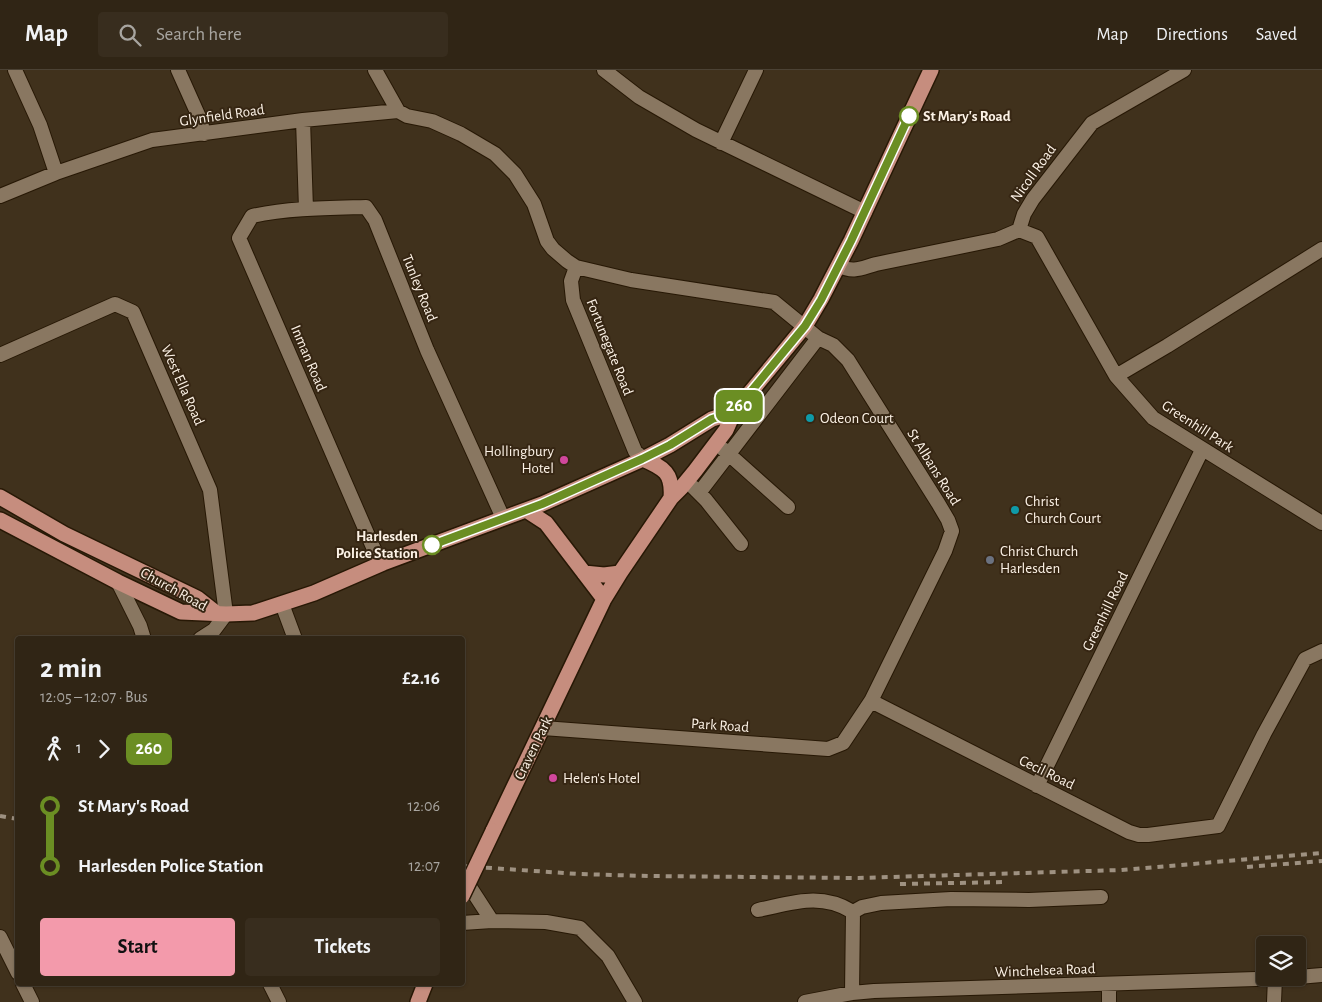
<!DOCTYPE html>
<html lang="en">
<head>
<meta charset="utf-8">
<style>
	:root { --surface:#302515; --page:#382d1e; --text:#f1f3f6; --muted:#a8a5a0; --line:#4b4234; --accent:#f39aab }
	body { margin:0; font-family:"Alegreya Sans",sans-serif; background:var(--page); color:var(--text); height:100vh; display:flex; flex-direction:column; font-size:19px; white-space:nowrap }
	* { box-sizing:border-box; margin:0 }
	p { font-size:16px; color:var(--muted) }
	.icon { flex:none; width:28px; height:28px; fill:none; stroke:currentColor; stroke-width:2; stroke-linecap:round; stroke-linejoin:round }
	.map { position:relative; flex:1; overflow:hidden }
	.drawer { position:absolute; left:15px; top:566px; width:450px; height:350px; display:flex; flex-direction:column; background:var(--surface); border-radius:5px; box-shadow:0 1px 4px #0004,0 0 0 1px var(--line) }
	.drawer>* { flex:none }
	.badge { padding:0 10px; border-radius:8px; font-size:18px; line-height:32px }
	.tools { position:absolute; left:1256px; top:866px; display:grid; gap:10px }
	.tools a { display:grid; place-items:center; width:50px; height:50px; border-radius:5px; background:var(--surface); box-shadow:0 1px 4px #0004,0 0 0 1px var(--line); font-size:25px }
	.map>.badge { position:absolute; translate:-50% -50%; box-shadow:0 0 0 2px #fff }
	.legs { display:flex; align-items:center; gap:8px; height:55px; padding:0 25px; font-size:16px }
	.legs p { margin-inline-start:auto }
	.headline { display:flex; align-items:center; justify-content:space-between; height:85px; padding:0 25px }
	h1 { font-size:28px; font-weight:700; line-height:38px }
	.button { display:flex; gap:10px; margin-top:auto; padding:10px 25px }
	.button a { flex:1; height:58px; border-radius:5px; background:var(--accent); color:#111; font-size:20px; font-weight:700; line-height:58px; text-align:center }
	.button a+a { background:var(--page); color:var(--text) }
	ul { padding:0 25px; list-style:none }
	li { display:flex; align-items:center; gap:18px; height:60px; font-size:19px }
	li i { display:grid; place-items:center; width:8px; height:100%; margin:0 6px; background:currentColor }
	li i::after { content:''; width:12px; height:12px; margin:-6px; border:4px solid; border-radius:50%; background:var(--surface) }
	li p { margin-inline-start:auto }
	li:first-child i { background:linear-gradient(#0000 50%,currentColor 0) }
	li:last-child i { background:linear-gradient(currentColor 50%,#0000 0) }
	header { display:flex; align-items:center; gap:30px; box-sizing:border-box; height:70px; padding:0 25px; background:var(--surface); border-bottom:1px solid var(--line) }
	header strong { font-size:24px }
	nav { display:flex; gap:28px; margin-inline-start:auto; font-size:18px }
	.search { width:350px; height:45px; background:var(--page); display:flex; align-items:center; gap:12px; box-sizing:border-box; padding:0 18px; border-radius:5px; color:var(--muted); font-size:19px }
	.map>svg:first-child { display:block }
	.lines { fill:none; stroke-linecap:round; stroke-linejoin:round }
	.minor-casing { stroke:#271805; stroke-width:16 }
	.major-casing { stroke:#271805; stroke-width:18 }
	.minor { stroke:#897761; stroke-width:14 }
	.major { stroke:#c68d7e; stroke-width:15 }
	.rail { stroke:#9e9181; stroke-width:4; stroke-dasharray:6 6; stroke-linecap:butt }
	.major-bridge-casing { stroke:#271805; stroke-width:18; stroke-linecap:butt }
	.major-bridge { stroke:#c68d7e; stroke-width:15 }
	.line-1-casing { stroke:#fff; stroke-width:11 }
	.line-1 { stroke:#6b8e23; stroke-width:8 }
	.stop-1-dot { fill:#fff; stroke:#6b8e23; stroke-width:2.5 }
	.culture-dot { fill:#0f9aa8; stroke:#362613; stroke-width:2 }
	.hotel-dot { fill:#d1479c; stroke:#362613; stroke-width:2 }
	.worship-dot { fill:#6b7280; stroke:#362613; stroke-width:2 }
	.labels { text-anchor:middle; stroke-width:4; stroke-linejoin:round; paint-order:stroke }
	.street-label { font-size:15px; fill:#fcf2e6; stroke:#362613 }
	.stop-label { font-size:15px; font-weight:bold; fill:#fcf2e6; stroke:#362613; text-anchor:start }
	.poi-label { font-size:15px; fill:#fcf2e6; stroke:#362613; text-anchor:start }
</style>
</head>
<body>
<header>
<strong>Map</strong>
<div class="search"><svg class="icon" aria-label="search" viewBox="0 0 24 24"><circle cx="10" cy="10" r="6"/><path d="M15 15l6 6"/></svg>Search here</div>
<nav><a>Map</a><a>Directions</a><a>Saved</a></nav>
</header>
<div class="map">
<svg width="1322" height="932" viewBox="0 0 1322 932">
	<rect width="100%" height="100%" fill="#40311c"/>
	<g class="lines">
		<g class="minor-casing">
			<path id="minor" d="M15,0L40,55L56,103
				M178,0L200,49L204,64
				M375,0L398,41L407,46L432,51L461,64L495,84L515,104L534,134L547,171L553,179L567,191L576,197L631,210L774,232L818,268L833,275L848,290L853,298L938,433L948,450L952,461L945,481L871,631L843,673L828,679L543,658
				M604,0L639,27L696,60L865,142
				M303,50L306,139
				M721,73L756,0
				M0,126L56,103L152,70L303,50L398,41
				M1019,160L1037,167L1116,306L1153,348L1322,453
				M839,196C854,203 861,198 876,194L998,169L1019,160L1024,144L1033,129L1092,53L1184,0
				M576,197L571,211L573,230L635,381L643,389
				M0,285L115,234L133,242L210,420L226,544L214,560L200,569
				M1116,306L1167,276L1322,179
				M723,379L788,437
				M693,417L706,430L741,474
				M699,423L818,268
				M383,493L376,484L239,168L252,146C289,138 328,138 366,137L375,150L427,280L503,448
				M118,512L140,556L144,569
				M282,534L295,569
				M871,631L1129,762L1139,765H1148L1218,756L1264,664L1305,589L1322,581
				M1037,716L1202,380
				M468,814L492,851
				M758,840C793,833 820,822 853,842
				M853,842L862,837L881,833L951,829L1029,830L1101,827
				M462,853L492,851L546,852L580,858L608,886L635,932
				M0,867L18,903
				M1298,907L1322,905
				M23,914L32,932
				M270,914L279,932
				M1109,914V932
				M852,923L853,842
				M805,932L852,923L874,921L1286,908
				M1274,932L1275,908"/>
		</g>
		<g class="major-casing">
			<path id="major" d="M643,389C664,398 673,403 671,428
				M0,427L64,464L197,528L216,543
				M526,440L546,453L604,529
				M0,450L118,512L181,542L226,544L253,543L314,523L383,493L542,434L643,389L670,375L712,349L734,342
				M584,503L604,505L620,503
				M493,761L604,529L620,503L671,428L681,418L695,401L726,360L734,342L805,256L821,229L851,171L931,0
				M418,932L425,914"/>
		</g>
		<use href="#minor" class="minor"/>
		<use href="#major" class="major"/>
		<path class="rail" d="M0,746L18,749
			M462,796L578,804L648,806L858,808L1121,800L1322,783
			M1247,797L1322,791
			M900,814L1008,812"/>
		<g class="major-bridge-casing">
			<path id="major-bridge" d="M462,826L493,761"/>
		</g>
		<use href="#major-bridge" class="major-bridge"/>
	</g>
	<g class="lines">
		<g class="line-1-casing">
			<path id="line-1" d="M432,475L542,434L642,389L670,375L712,349L734,342L805,256L821,230L851,171L909,46"/>
		</g>
		<use href="#line-1" class="line-1"/>
	</g>
	<g class="stop-1-dot">
		<circle cx="909" cy="46" r="9"/>
		<circle cx="432" cy="475" r="9"/>
	</g>
	<g class="culture-dot">
		<circle cx="810" cy="348" r="5"/>
		<circle cx="1015" cy="440" r="5"/>
	</g>
	<g class="hotel-dot">
		<circle cx="564" cy="390" r="5"/>
		<circle cx="553" cy="708" r="5"/>
	</g>
	<circle class="worship-dot" cx="990" cy="490" r="5"/>
	<g class="labels">
		<g class="street-label">
			<text transform="translate(222 45) rotate(-8)" y="5">Glynfield Road</text>
			<text transform="translate(1033 103) rotate(-54)" y="5">Nicoll Road</text>
			<text transform="translate(420 218) rotate(68)" y="5">Tunley Road</text>
			<text transform="translate(610 277) rotate(68)" y="5">Fortunegate Road</text>
			<text transform="translate(309 288) rotate(67)" y="5">Inman Road</text>
			<text transform="translate(183 315) rotate(66)" y="5">West Ella Road</text>
			<text transform="translate(1198 356) rotate(33)" y="5">Greenhill Park</text>
			<text transform="translate(934 397) rotate(58)" y="5">St Albans Road</text>
			<text transform="translate(174 519) rotate(29)" y="5">Church Road</text>
			<text transform="translate(1105 541) rotate(-64)" y="5">Greenhill Road</text>
			<text transform="translate(720 655) rotate(4)" y="5">Park Road</text>
			<text transform="translate(533 678) rotate(-64)" y="5">Craven Park</text>
			<text transform="translate(1047 702) rotate(26)" y="5">Cecil Road</text>
			<text transform="translate(1045 900) rotate(-2)" y="5">Winchelsea Road</text>
		</g>
		<g class="stop-label">
			<text x="923" y="51">St Mary's Road</text>
			<text x="418" y="471" text-anchor="end">Harlesden<tspan x="418" dy="17">Police Station</tspan></text>
		</g>
		<g class="poi-label">
			<text x="820" y="353">Odeon Court</text>
			<text x="554" y="386" text-anchor="end">Hollingbury<tspan x="554" dy="17">Hotel</tspan></text>
			<text x="1025" y="436">Christ<tspan x="1025" dy="17">Church Court</tspan></text>
			<text x="1000" y="486">Christ Church<tspan x="1000" dy="17">Harlesden</tspan></text>
			<text x="563" y="713">Helen's Hotel</text>
		</g>
	</g>
</svg>
<div class="tools">
<a><svg class="icon" aria-label="layers" viewBox="0 0 24 24"><path d="M12 4l9 5-9 5-9-5zM3 14l9 5 9-5"/></svg></a>
</div>
<b class="badge" style="left:739px;top:336px;background:#6b8e23;color:#fff">260</b>
<section class="drawer">
<div class="headline"><div><h1>2 min</h1><p>12:05 – 12:07 · Bus</p></div><b>£2.16</b></div>
<div class="legs"><svg class="icon" aria-label="walk" viewBox="0 0 24 24"><circle cx="13" cy="4" r="2"/><path d="M13 8l-2 6 4 7M11 14l-3 7M7 12l3-4h3l4 4"/></svg>1<svg class="icon" aria-label="forward" viewBox="0 0 24 24"><path d="M9 5l7 7-7 7"/></svg><b class="badge" style="background:#6b8e23;color:#fff">260</b></div>
<ul>
<li><i style="color:#6b8e23"></i><b>St Mary's Road</b><p>12:06</p></li>
<li><i style="color:#6b8e23"></i><b>Harlesden Police Station</b><p>12:07</p></li>
</ul>
<div class="button"><a>Start</a><a>Tickets</a></div>
</section>
</div>
</body>
</html>
